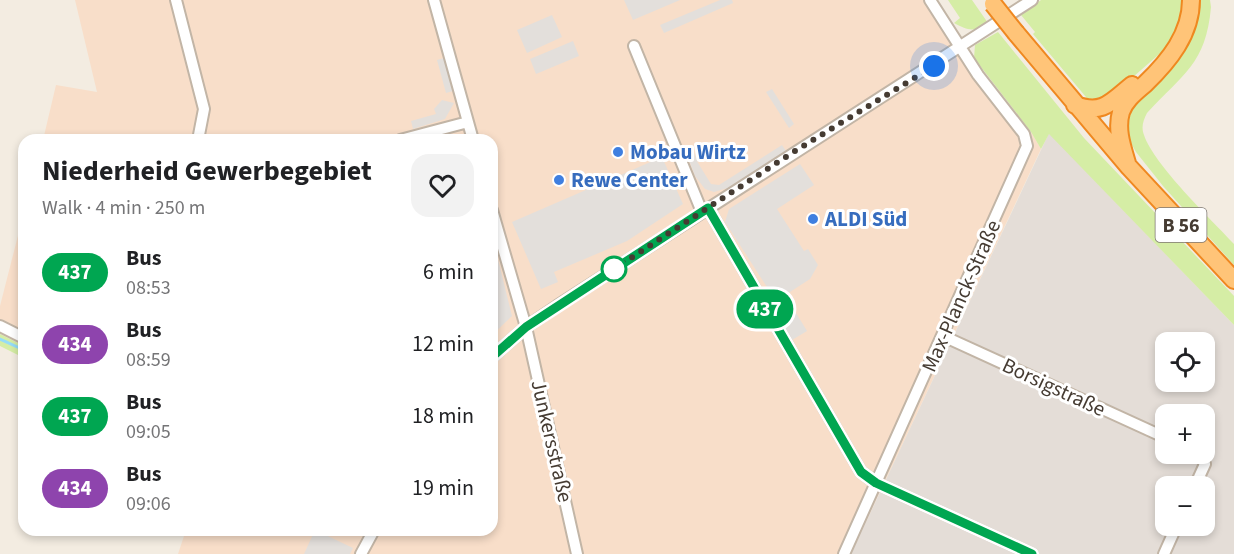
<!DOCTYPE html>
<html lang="en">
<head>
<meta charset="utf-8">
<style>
	:root { --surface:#fff; --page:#f2f2f2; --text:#202124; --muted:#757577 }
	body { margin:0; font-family:"Source Sans 3",sans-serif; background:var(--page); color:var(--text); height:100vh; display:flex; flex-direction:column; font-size:22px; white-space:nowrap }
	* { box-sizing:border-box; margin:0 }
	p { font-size:20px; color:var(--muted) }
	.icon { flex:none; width:33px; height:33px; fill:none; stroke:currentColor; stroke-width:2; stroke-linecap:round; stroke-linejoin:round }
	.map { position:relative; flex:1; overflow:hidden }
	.drawer { position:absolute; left:18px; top:134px; width:480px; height:402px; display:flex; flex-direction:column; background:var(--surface); border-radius:18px; box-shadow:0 3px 9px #0003 }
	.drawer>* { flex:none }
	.badge { padding:0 12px; border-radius:20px; font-size:21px; line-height:39px }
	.fabs { position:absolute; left:1155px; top:332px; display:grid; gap:12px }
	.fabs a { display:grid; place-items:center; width:60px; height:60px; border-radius:12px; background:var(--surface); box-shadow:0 3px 9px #0003; font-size:30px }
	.you { position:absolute; width:30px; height:30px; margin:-15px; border:4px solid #fff; border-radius:50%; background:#1a73e8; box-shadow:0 0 0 9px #1a73e833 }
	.map>.badge { position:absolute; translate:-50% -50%; box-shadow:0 0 0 3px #fff }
	.round { display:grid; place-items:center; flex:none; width:63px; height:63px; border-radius:18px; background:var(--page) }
	.summary { display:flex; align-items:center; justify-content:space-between; height:102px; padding:0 24px }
	h1 { font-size:28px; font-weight:700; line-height:45px }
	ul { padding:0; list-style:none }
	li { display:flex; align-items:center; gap:18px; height:72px; padding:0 24px }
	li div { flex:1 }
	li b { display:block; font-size:22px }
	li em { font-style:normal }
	li .badge { min-width:66px; font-weight:700; text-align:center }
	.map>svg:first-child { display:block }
	.commercial { fill:#f8dec9 }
	.industrial { fill:#e4ddd7; fill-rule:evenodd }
	.green { fill:#d5eda5 }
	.parking { fill:#e3dfdb }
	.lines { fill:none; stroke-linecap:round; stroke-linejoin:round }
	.stream { stroke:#95dcf8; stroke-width:3 }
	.minor-casing { stroke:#c2b5a6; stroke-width:14 }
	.trunk-casing { stroke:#ef8820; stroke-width:20 }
	.minor { stroke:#fff; stroke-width:10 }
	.trunk { stroke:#ffc478; stroke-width:16 }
	.trunk-bridge-casing { stroke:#ef8820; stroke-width:20; stroke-linecap:butt }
	.trunk-bridge { stroke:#ffc478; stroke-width:16 }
	.line-casing { stroke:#fff; stroke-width:14 }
	.line { stroke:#00a651; stroke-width:9 }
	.walk { stroke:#453b32; stroke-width:6; stroke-dasharray:0 10.8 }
	.shop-dot { fill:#3f7fe0; stroke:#fff; stroke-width:2 }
	.stop-dot { fill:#fff; stroke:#00a651; stroke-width:3 }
	.labels { text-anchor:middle; stroke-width:6; stroke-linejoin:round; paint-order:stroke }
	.shield { fill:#fff; stroke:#7d7670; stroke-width:1.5 }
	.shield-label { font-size:20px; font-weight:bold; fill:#453b32 }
	.shop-label { font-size:21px; font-weight:bold; fill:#366cbe; stroke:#fff; text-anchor:start }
	.street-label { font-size:21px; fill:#453b32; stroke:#fff }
</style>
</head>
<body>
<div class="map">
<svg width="1234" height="554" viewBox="0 0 1234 554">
	<rect width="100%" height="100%" fill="#f3ece1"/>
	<path class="commercial" d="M75,0H923L967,68L1020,136L1031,132L1041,149L851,554H178L186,530H492V140H43L56,85L97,92Z
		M24,212V346L0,334V306Z"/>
	<path class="industrial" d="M1049,133L1234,325V554H851ZM1166,342H1204V381H1166ZM1166,414H1204V453H1166ZM1166,486H1204V525H1166Z"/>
	<path class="green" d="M948,0H972L988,23C974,32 969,31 954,23L960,18Z
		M1041,0H1183L1180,24L1165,49L1108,99L1091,103L1033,34L1035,32L1021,15Z
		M1200,0H1210L1211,7C1206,64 1183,74 1147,113C1143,121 1141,127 1144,135C1154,165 1211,219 1234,244V265L1163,186L1136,152L1128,138L1127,111L1186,49L1196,27Z
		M998,32L1084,138L1234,296V325L1049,134L1041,149L1031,132L974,58L975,45Z
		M0,334L24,346V358L0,346Z"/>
	<path class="parking" d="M624,0H680L633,20Z
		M720,0H732L733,3L664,33L660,25Z
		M552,15L562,37L527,53L517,30Z
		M573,41L579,56L536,74L530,59Z
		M444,58L453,91L446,93L437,60Z
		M772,89L794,124L789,128L766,92Z
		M442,100L454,103L445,119L413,129L411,121L436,114L434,109Z
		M782,145L786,151L728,188L714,192L705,189L695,176L685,150L692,147L698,163L711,184L719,185Z
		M662,157L683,204L627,241L554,272L558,282L541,289L512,222Z
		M800,164L814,185L777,209L804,251L808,249L818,265L810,279L776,301L725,222L729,209Z
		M492,235L512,316L492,335Z
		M787,298L807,331L792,340L772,307Z
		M315,530L353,548L350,554H304Z"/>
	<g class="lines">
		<path class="stream" d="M0,339L24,350"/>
		<g class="minor-casing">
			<path id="minor" d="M176,0L204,109L198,140
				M434,0L473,140
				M634,46L702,212
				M400,140L468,122
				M708,208L861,472L876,483L1032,554
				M492,210L526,327L577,554
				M0,326L24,338
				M943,336L1166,438
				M492,357L526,327L557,306L1032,0
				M1195,486L1205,464L1198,453
				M361,554L374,530
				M844,554L1027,146L1024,134L978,75L930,0
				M1164,554L1177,525"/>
		</g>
		<g class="trunk-casing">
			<path id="trunk" d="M1016,33L1129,167L1234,280
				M1075,105C1103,115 1111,102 1132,85
				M1127,163C1122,146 1116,129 1121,112C1125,100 1136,92 1145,84C1169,61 1191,34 1191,0"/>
		</g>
		<use href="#minor" class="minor"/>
		<use href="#trunk" class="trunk"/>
		<g class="trunk-bridge-casing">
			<path id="trunk-bridge" d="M993,4L1016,33"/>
		</g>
		<use href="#trunk-bridge" class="trunk-bridge"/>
	</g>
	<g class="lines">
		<g class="line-casing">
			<path id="line" d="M492,357L526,327L708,208L861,472L876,483L1032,554"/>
		</g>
		<use href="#line" class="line"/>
		<path class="walk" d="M614,269L795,151L934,66"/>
	</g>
	<g class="shop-dot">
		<circle cx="618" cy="152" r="6"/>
		<circle cx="559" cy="180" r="6"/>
		<circle cx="813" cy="219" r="6"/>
	</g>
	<circle class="stop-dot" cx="614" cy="269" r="12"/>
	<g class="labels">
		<rect class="shield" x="1155.5" y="208" width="51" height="34" rx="4.5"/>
		<g class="shield-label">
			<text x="1181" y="232">B 56</text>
		</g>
		<g class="shop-label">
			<text x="630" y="159">Mobau Wirtz</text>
			<text x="571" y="187">Rewe Center</text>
			<text x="825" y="226">ALDI Süd</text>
		</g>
		<g class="street-label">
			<text transform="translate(961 296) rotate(-66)" y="7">Max-Planck-Straße</text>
			<text transform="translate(1054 387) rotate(25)" y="7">Borsigstraße</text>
			<text transform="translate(552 441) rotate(77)" y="7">Junkersstraße</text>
		</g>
	</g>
</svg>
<div class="fabs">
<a><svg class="icon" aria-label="locate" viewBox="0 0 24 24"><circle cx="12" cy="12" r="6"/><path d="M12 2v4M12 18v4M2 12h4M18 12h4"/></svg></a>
<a>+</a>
<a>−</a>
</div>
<div class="you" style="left:934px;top:66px"></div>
<b class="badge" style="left:765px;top:309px;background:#00a651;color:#fff">437</b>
<section class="drawer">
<div class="summary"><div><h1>Niederheid Gewerbegebiet</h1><p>Walk · 4 min · 250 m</p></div><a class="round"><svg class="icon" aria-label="heart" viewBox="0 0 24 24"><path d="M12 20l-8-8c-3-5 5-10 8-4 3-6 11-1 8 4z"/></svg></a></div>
<ul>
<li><span class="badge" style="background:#00a651;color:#fff">437</span><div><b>Bus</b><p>08:53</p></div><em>6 min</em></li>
<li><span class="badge" style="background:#8e44ad;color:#fff">434</span><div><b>Bus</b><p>08:59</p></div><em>12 min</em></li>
<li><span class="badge" style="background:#00a651;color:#fff">437</span><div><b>Bus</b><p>09:05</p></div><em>18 min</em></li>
<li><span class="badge" style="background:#8e44ad;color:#fff">434</span><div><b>Bus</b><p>09:06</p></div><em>19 min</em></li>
</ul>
</section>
</div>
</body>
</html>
